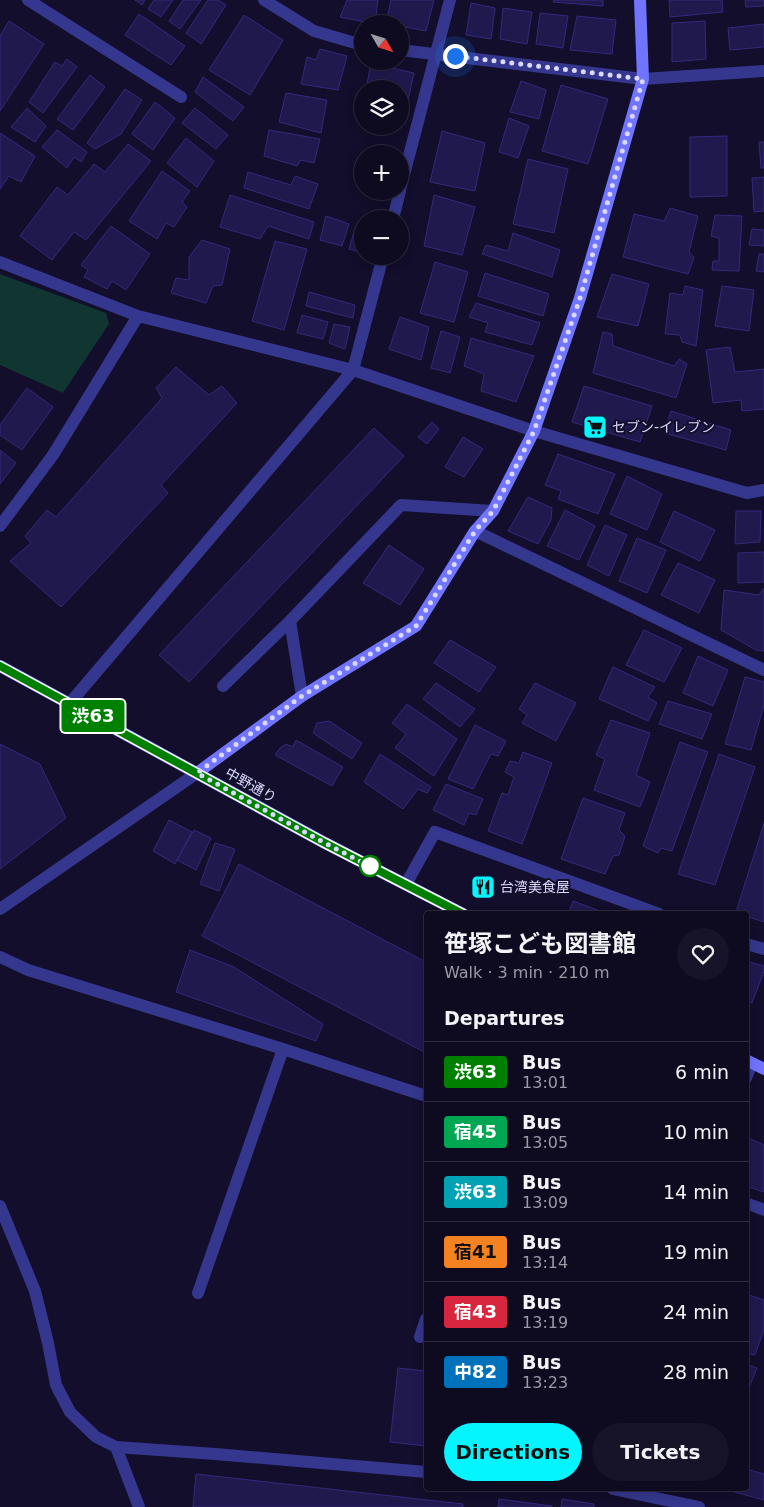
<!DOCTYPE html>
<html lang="en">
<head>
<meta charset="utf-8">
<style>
	:root { --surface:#0e0a20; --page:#171329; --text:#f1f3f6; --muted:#9b9aa5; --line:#2e2b3e; --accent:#05f5ff }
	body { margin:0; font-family:"DejaVu Sans","Noto Sans JP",sans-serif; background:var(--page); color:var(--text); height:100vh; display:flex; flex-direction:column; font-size:19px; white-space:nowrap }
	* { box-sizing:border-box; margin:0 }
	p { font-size:16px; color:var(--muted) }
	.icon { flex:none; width:28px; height:28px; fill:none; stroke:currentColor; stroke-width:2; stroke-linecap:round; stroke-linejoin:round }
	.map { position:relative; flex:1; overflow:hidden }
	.side { position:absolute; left:424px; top:911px; width:325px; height:580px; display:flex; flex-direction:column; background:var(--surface); border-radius:5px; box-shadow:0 2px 12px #0003,0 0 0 1px var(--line) }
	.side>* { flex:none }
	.badge { padding:0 10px; border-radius:4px; font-size:18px; line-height:32px }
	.needle { width:32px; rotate:129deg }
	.controls { position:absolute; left:354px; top:15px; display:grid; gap:10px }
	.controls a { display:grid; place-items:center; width:55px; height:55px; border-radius:50%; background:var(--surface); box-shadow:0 2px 12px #0003,0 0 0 1px var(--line); font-size:25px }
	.you { position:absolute; width:25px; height:25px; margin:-12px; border:4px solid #fff; border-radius:50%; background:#1a73e8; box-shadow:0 0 0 8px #1a73e833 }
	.map>.badge { position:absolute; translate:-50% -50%; box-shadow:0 0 0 2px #fff }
	h2 { padding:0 20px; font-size:19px; line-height:45px }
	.round { display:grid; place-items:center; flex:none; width:52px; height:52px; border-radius:26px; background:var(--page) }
	.headline { display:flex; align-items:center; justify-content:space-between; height:85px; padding:0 20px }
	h1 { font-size:24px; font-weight:700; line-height:38px }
	.button { display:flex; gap:10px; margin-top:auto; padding:10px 20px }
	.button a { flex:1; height:58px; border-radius:30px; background:var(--accent); color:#111; font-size:20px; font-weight:700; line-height:58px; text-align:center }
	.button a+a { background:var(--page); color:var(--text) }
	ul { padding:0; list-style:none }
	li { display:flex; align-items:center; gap:15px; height:60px; padding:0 20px; border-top:1px solid var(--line) }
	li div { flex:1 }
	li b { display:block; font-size:19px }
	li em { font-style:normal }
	li .badge { min-width:55px; font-weight:700; text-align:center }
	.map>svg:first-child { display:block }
	.green { fill:#113632 }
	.building { fill:#20194e; stroke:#34297c }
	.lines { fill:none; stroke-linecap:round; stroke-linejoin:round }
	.lane { stroke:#35378e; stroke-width:12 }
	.street { stroke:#35378e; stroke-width:12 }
	.secondary { stroke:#7074ff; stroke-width:12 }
	.line-casing { stroke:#fff; stroke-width:11 }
	.line { stroke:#008000; stroke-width:8 }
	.walk { stroke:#dbd9ff; stroke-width:5; stroke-dasharray:0 9 }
	.stop-dot { fill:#fff; stroke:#008000; stroke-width:2.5 }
	.labels { text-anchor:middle; stroke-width:4; stroke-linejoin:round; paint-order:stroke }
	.poi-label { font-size:14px; fill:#dbd9ff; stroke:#120e2b; text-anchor:start }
	.street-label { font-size:14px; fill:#dbd9ff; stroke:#120e2b }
</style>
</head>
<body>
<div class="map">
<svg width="764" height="1507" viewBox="0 0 764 1507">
	<rect width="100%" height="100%" fill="#120e2b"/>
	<path class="green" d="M0,274L106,313L109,324L63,393L0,365Z"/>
	<path class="building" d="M135,0H145L142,5Z
		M154,0H173L161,17L148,9Z
		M183,0H201L180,29L169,21Z
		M208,0H218L226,5L201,44L186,33Z
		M347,0H378L375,24L340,17Z
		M391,0H434L426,31L400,26V24L386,23Z
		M554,0H603V6L553,2Z
		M669,0H722L723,12L670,17Z
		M745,0H764V6L746,7Z
		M471,3L495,8L491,39L466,35Z
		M503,8L532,12L527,44L500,39Z
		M540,13L568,16L563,48L536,44Z
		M139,14L185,46L171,65L125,35Z
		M244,15L283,40L250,95L209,70Z
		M577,16L616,20L612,54L570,50Z
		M9,21L44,44L0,111V36Z
		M705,21L706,59L672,62V23Z
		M764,24V47L730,50L728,28Z
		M320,49L347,56L338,90L301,84L307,57L316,60Z
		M67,59L77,67L43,113L29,102L55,62L62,66Z
		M371,63L414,73L403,123L400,122V89H366Z
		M90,75L105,87L73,130L57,119Z
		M203,77L244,107L233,121L195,92Z
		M521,81L546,90L539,119L510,112Z
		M561,85L608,99L588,164L542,151Z
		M125,89L142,100L121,134L95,149L87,143Z
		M286,93L327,100L321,133L279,122Z
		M155,102L175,118L153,150L132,134Z
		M27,108L46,126L35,142L11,127Z
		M195,108L228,135L216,149L182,123Z
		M509,118L529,126L518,158L499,152Z
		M57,130L87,152L81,162L74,157L67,168L42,147Z
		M269,130L320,139L314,163L301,160L297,166L264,156Z
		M442,131L485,143L475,191L430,182Z
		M0,133L35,156L21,182L9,176L0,189Z
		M727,136V196L690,197V137Z
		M186,138L214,161L197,187L167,163Z
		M759,142H764V168H761Z
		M128,144L151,161L86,240L74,232L52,260L20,236L57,187L68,195L94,164L105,172Z
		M528,159L568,169L554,233L513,224Z
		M162,171L190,191L182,202L187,207L174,227L166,223L157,239L129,221Z
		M248,172L291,185L295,176L318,184L309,209L244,188Z
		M764,177V211L754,212L752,178Z
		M230,195L314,222L309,239L268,226L260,239L220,227Z
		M434,195L475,207L462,255L424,246Z
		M670,208L698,216L689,252L694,257L688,274L623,257L634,214L664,221Z
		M715,215L742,216L739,271L712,270L713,261H719V238L711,236Z
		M326,216L349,224L342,246L320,240Z
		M111,226L150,254L126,290L112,281L107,289L84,277L88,270L81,265Z
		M355,228L362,230V253L349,249Z
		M752,229L764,230V246L749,245Z
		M513,233L560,250L552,277L482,254L486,245L508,251Z
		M202,240L230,249L222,285L213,286L206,303L171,293L176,278L189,280V257Z
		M275,241L307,249L284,330L252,321Z
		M759,254H764V272L756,271Z
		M435,262L468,272L454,322L420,313Z
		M485,273L549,294L543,316L478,296Z
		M612,274L649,284L638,326L597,317Z
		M685,286L703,290L696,346L682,342L680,335L665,334L670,293L683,295Z
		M722,286L754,290L749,331L715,326Z
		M309,292L355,305L353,318L306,306Z
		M476,303L540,323L532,345L485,332L488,323L469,317Z
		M302,315L328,322L323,339L297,333Z
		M400,317L429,327L421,360L389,349Z
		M334,324L350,327L345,349L329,343Z
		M441,331L460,337L450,373L431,368Z
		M603,332L612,334L613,346L674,366L679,359L687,364L676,398L593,373Z
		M471,338L534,356L516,402L481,391L484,374L464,366Z
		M730,347L735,372L764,369V409L742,411L741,400L713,403L706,350Z
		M176,367L209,395L222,386L237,403L161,485L168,493L61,607L10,561L31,543L25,536L47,510L56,517L162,398L156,388Z
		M584,386L652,406L640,442L572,422Z
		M27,388L53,407L22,450L0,435V425Z
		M671,411L731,430L726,450L664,433Z
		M432,422L439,429L427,444L418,437Z
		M374,428L404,456L189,682L159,655Z
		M463,437L483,449L464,477L445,467Z
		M0,450L16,463L0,484Z
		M558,454L615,474L598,514L558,499L561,491L545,485Z
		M627,476L662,494L647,530L610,514Z
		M528,497L552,508L551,520L538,544L508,531Z
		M565,510L595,526L579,560L547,546Z
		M674,511L715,530L700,561L660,542Z
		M736,511H761L760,542L735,544Z
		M605,525L627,535L609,576L587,565Z
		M637,538L666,550L647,593L619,581Z
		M389,545L424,569L400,605L363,583Z
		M764,552V582L738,583V553Z
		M678,563L715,580L699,613L661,595Z
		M763,589H764V651L756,650L721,630L724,590L759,595Z
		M644,630L682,648L664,682L626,665Z
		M450,640L496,667L479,692L434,663Z
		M698,656L728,670L713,706L683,693Z
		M613,667L655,687L648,697L657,703L648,721L599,699Z
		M745,677L764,682V705L751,750L725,744Z
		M436,683L475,709L460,727L423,699Z
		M535,683L576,703L556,741L522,723L527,715L519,709Z
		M668,701L712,714L702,739L659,724Z
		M407,704L457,739L434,776L395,748L406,734L392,723Z
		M611,720L650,733L636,775L650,782L640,807L594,790L605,759L596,755Z
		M329,721L362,743L352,759L313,733L317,723Z
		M475,725L506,741L498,756L491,754L473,789L448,779Z
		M296,740L343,767L332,786L275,755L280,748L286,744L293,747Z
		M680,742L708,752L672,851L661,848L658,853L643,846Z
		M0,744L40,764L66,818L0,869Z
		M523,752L552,763L522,844L488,831L502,793L508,795L514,777L505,772L510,761L519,763Z
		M380,754L431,787L427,793L418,789L403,809L364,782Z
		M719,754L755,767L715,885L678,874Z
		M446,784L483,799L476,815L469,813L464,825L433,810Z
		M583,798L625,813L619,830L625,836L619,855L613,856L605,874L561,859Z
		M169,820L192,832L175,864L153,851Z
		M764,823V922L746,916V914L736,912Z
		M194,830L211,838L196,870L177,860Z
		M215,843L235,849L219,891L200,884Z
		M239,864L426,962V1053L202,936Z
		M573,901L608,914H568Z
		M190,950L234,967L323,1024L316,1041L176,992Z
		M746,961L764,966V971L752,1003L746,1001Z
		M746,1137L764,1145V1192L746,1186Z
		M746,1294L764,1300V1329L755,1355L746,1353Z
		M746,1364L757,1368L746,1395Z
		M398,1368L426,1371V1446L390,1442Z
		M746,1469L764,1474V1500L727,1490L746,1489Z
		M196,1474L463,1504V1507H193Z
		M499,1499L552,1506V1507H498Z
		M562,1499L594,1504V1507H561Z"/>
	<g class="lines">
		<path class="lane" d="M475,531L764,670
			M290,621L302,696
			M223,686L290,621L401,505L493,511
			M0,957L28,970L283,1049L426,1096
			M746,1078L752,1063
			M746,1203L764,1210
			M198,1293L283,1049
			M420,1337L426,1319
			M116,1447L215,1454L426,1472
			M613,1489L699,1507"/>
		<path class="street" d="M28,0L181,97
			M264,0L314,31L362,45
			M400,50L643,79L764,71
			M400,190L450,0
			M393,219L400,191
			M0,262L138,316L353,370L534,431L747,493L764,490
			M0,526L53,455L138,316
			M70,703L353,370L383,256
			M406,884L435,832L659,914
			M0,909L197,773
			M746,944L764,949
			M0,1206L35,1291L48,1343L56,1385L70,1412L96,1437L116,1447L139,1507"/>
		<path class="secondary" d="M0,666L323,842L463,914
			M197,773L302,696L416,626L475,531L493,511L534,431L580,298L643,79L640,0
			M746,1060L764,1069"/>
	</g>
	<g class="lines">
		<g class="line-casing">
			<path id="line" d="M0,666L323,842L463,914"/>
		</g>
		<use href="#line" class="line"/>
		<path class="walk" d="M370,866L373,868L323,842L197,773L302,696L416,626L475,531L493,511L534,431L580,298L643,79L455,56"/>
	</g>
	<defs>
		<g id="supermarket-square" transform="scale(1.25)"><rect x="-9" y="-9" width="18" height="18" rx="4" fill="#05f5ff" stroke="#120e2b"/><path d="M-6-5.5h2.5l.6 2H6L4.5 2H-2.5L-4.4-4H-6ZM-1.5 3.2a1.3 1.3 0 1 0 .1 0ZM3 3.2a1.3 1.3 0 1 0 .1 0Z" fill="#111"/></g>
		<g id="restaurant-square" transform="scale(1.25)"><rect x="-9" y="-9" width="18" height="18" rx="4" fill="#05f5ff" stroke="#120e2b"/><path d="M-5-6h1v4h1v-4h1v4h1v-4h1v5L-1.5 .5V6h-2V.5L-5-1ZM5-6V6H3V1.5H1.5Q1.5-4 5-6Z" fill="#111"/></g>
	</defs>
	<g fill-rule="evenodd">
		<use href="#supermarket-square" x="595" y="427"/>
		<use href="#restaurant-square" x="483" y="887"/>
	</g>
	<circle class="stop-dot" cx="370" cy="866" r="10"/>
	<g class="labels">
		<g class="poi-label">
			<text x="612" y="432">セブン-イレブン</text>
			<text x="500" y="892">台湾美食屋</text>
		</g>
		<g class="street-label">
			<text transform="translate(251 785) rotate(29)" y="5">中野通り</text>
		</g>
	</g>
</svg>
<div class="controls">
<a><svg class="needle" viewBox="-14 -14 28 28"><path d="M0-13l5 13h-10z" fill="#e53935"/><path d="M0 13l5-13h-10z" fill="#9b9aa5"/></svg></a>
<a><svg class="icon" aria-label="layers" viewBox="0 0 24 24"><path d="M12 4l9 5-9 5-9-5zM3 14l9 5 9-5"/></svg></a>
<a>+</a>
<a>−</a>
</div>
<div class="you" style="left:455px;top:56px"></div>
<b class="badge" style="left:93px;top:716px;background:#008000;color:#fff">渋63</b>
<section class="side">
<div class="headline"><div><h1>笹塚こども図書館</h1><p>Walk · 3 min · 210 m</p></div><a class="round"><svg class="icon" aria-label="heart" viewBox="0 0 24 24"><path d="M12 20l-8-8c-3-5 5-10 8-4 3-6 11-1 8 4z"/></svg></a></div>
<h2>Departures</h2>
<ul>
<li><span class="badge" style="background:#008000;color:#fff">渋63</span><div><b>Bus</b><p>13:01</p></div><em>6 min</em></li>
<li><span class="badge" style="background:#00a651;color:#fff">宿45</span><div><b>Bus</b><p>13:05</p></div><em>10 min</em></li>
<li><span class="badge" style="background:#00a3b4;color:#fff">渋63</span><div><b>Bus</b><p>13:09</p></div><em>14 min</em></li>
<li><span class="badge" style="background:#f58220;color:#111">宿41</span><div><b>Bus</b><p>13:14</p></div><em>19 min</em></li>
<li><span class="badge" style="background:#d7263d;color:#fff">宿43</span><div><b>Bus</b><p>13:19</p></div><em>24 min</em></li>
<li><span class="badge" style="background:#0072bc;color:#fff">中82</span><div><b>Bus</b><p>13:23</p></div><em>28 min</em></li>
</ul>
<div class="button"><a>Directions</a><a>Tickets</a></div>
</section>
</div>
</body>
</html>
